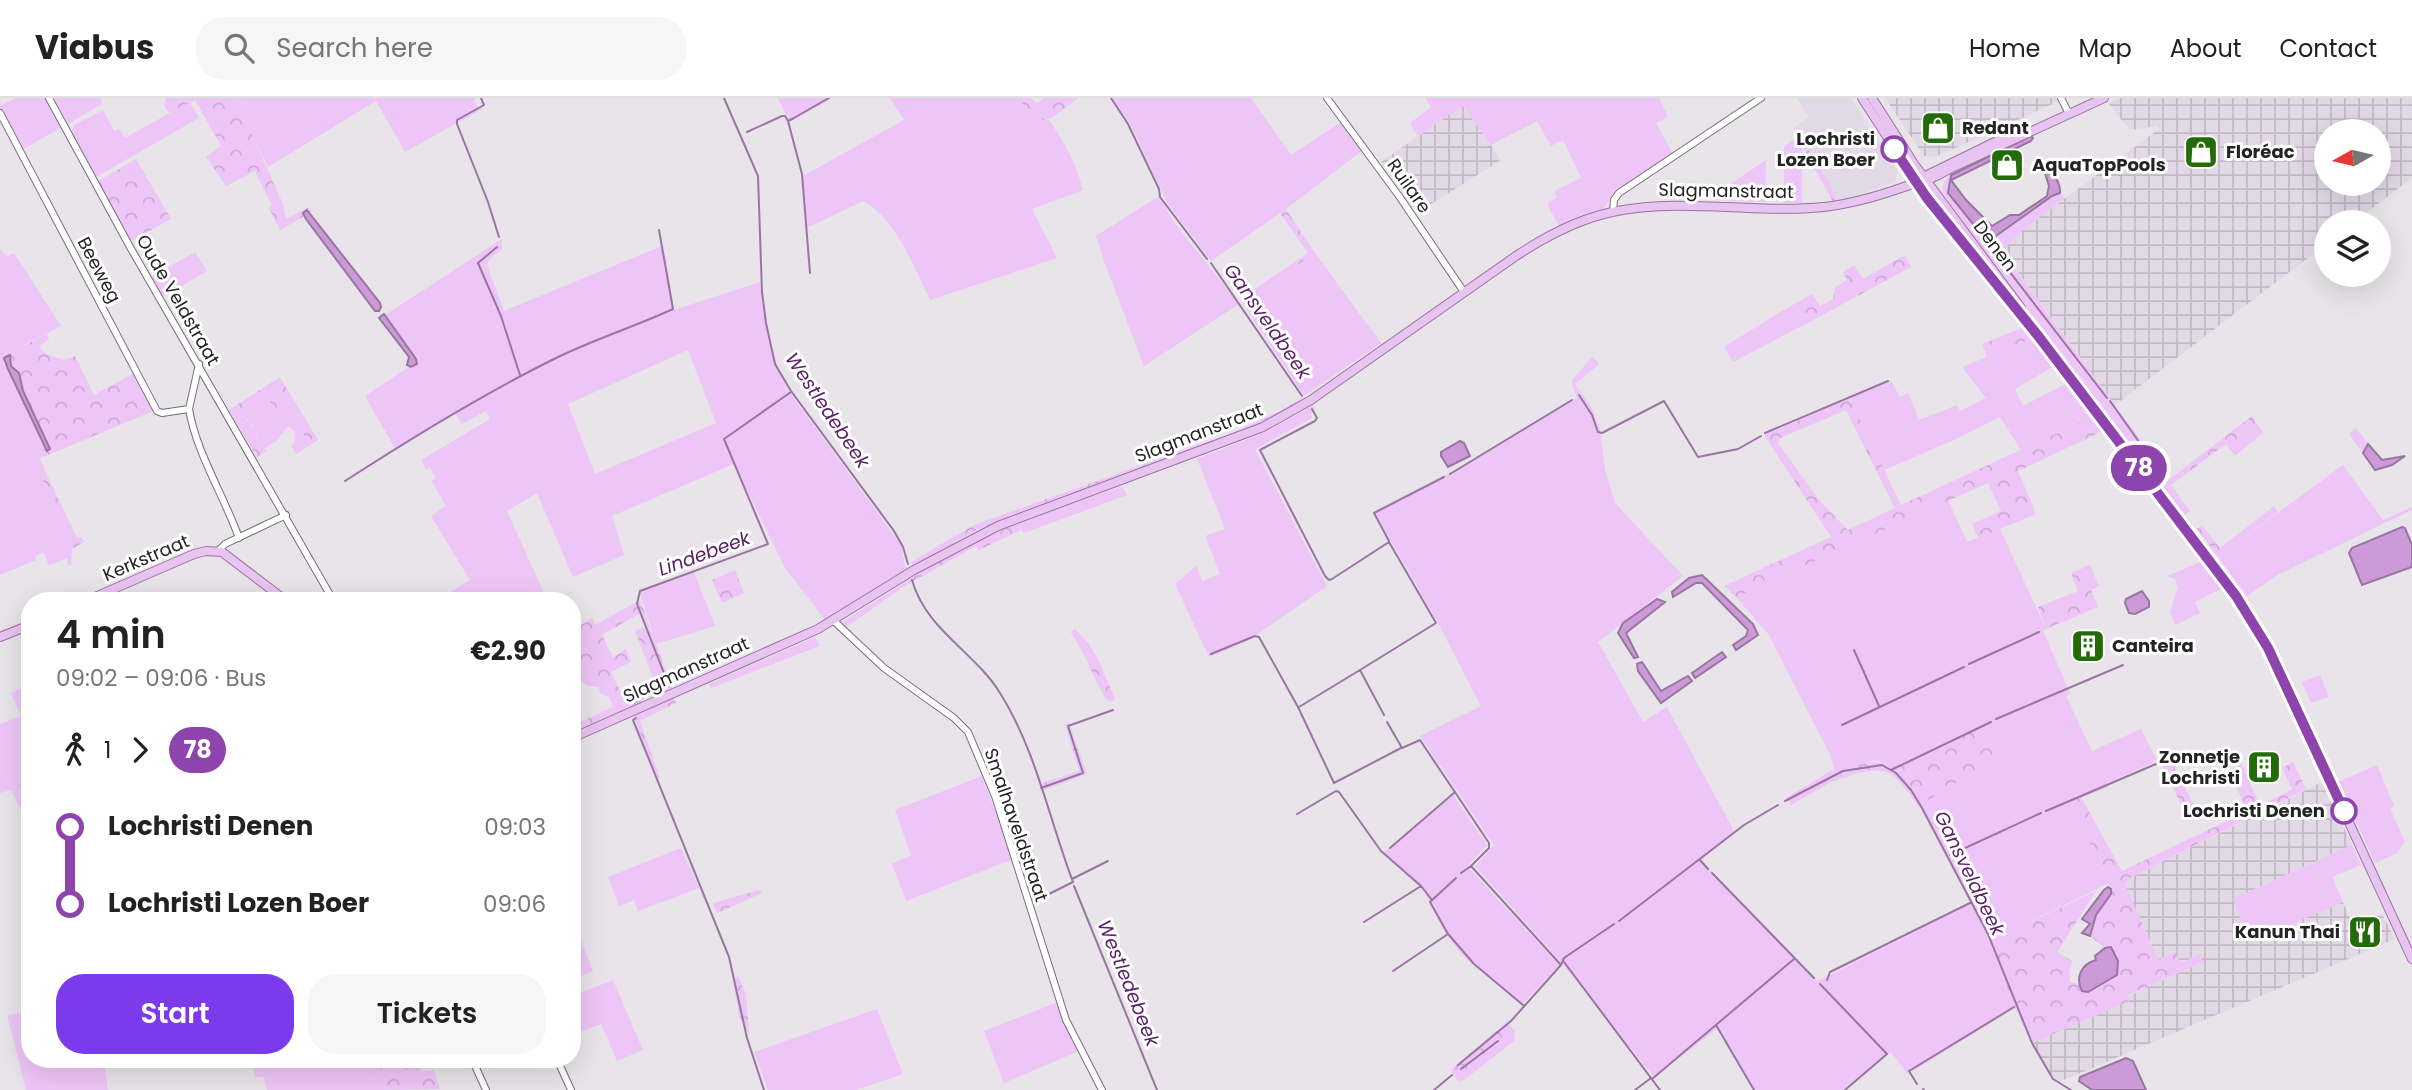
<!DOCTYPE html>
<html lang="en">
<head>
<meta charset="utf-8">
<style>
	:root { --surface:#fff; --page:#f6f6f6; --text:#222; --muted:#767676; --line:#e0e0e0; --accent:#7c3aed }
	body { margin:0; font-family:Poppins,sans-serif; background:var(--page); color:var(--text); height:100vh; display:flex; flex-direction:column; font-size:26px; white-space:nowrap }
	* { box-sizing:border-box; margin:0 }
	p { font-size:23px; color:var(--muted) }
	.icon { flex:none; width:38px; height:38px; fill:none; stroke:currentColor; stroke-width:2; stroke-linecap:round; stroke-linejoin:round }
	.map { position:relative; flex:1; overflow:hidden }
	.details { position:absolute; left:21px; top:494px; width:560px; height:476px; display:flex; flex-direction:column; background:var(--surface); border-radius:28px; box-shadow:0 7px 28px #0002 }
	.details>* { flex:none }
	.badge { padding:0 14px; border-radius:23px; font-size:24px; line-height:46px }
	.needle { width:46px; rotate:262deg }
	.tools { position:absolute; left:2314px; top:21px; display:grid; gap:14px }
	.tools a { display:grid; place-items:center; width:77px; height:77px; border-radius:50%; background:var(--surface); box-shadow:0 7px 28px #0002; font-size:35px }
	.map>.badge { position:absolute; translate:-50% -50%; box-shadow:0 0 0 4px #fff }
	.legs { display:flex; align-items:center; gap:10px; height:77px; padding:0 35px; font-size:23px }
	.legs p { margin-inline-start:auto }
	.head { display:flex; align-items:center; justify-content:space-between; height:119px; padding:0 35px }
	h1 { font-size:38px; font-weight:600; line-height:52px }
	.primary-button { display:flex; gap:14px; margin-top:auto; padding:14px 35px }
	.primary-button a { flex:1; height:80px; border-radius:28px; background:var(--accent); color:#fff; font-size:28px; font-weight:600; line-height:80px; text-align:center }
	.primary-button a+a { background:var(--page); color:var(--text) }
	ul { padding:0 35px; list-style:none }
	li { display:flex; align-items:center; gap:24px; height:77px; font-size:26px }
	li i { display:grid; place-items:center; width:10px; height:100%; margin:0 9px; background:currentColor }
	li i::after { content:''; width:18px; height:18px; margin:-9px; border:5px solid; border-radius:50%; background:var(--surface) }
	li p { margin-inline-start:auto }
	li:first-child i { background:linear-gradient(#0000 50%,currentColor 0) }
	li:last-child i { background:linear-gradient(currentColor 50%,#0000 0) }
	header { display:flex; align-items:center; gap:42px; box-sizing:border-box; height:98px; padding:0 35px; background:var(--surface); border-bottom:2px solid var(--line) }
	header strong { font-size:33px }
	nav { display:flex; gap:38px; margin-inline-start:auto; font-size:24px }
	.search { width:490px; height:63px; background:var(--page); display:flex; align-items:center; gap:18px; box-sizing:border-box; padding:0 24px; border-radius:28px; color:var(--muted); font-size:26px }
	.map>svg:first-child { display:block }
	.built { fill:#e3d8e6 }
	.industrial { fill:url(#industrial-grid); fill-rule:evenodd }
	.grass { fill:#eec5f7; fill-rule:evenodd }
	.forest { fill:url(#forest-crowns); fill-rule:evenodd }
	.water { fill:#cb9ad7; stroke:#9976a1; stroke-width:2 }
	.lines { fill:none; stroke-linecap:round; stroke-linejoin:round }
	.stream { stroke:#9976a1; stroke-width:2 }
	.minor-casing { stroke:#746f75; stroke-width:8 }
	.major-casing { stroke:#9a72a3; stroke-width:10 }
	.minor { stroke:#fff; stroke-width:6 }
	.major { stroke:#e8c4f1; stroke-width:8 }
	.line-1-casing { stroke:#fff; stroke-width:16 }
	.line-1 { stroke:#8e44ad; stroke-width:10 }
	.stop-1-dot { fill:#fff; stroke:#8e44ad; stroke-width:3.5 }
	.labels { text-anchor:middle; stroke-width:6; stroke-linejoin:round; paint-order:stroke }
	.poi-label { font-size:18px; font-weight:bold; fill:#242224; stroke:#fff; text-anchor:start }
	.stop-label { font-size:18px; font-weight:bold; fill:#242224; stroke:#fff; text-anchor:end }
	.street-label { font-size:18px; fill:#242224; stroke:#fff }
	.water-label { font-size:19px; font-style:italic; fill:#5b2068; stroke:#fff }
</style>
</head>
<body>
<header>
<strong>Viabus</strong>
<div class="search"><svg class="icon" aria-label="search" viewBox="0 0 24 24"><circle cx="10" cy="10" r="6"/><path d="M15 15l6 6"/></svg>Search here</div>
<nav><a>Home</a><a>Map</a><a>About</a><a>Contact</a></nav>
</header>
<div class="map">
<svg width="2412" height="992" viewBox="0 0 2412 992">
	<defs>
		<pattern id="industrial-grid" width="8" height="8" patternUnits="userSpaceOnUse" patternTransform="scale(1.75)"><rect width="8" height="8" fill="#e3d8e6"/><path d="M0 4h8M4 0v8" fill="none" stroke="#c3b9c5"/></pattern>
		<pattern id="forest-crowns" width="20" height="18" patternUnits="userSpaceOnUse" patternTransform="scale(1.75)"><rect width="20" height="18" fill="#eec5f7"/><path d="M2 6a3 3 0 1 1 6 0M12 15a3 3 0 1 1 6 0" fill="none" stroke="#cca9d4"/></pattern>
	</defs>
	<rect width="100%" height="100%" fill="#e9e3ea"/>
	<path class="built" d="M1797,0H1851L1890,64L1898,72L1895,84L1837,104L1831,88L1794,30L1809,19Z"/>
	<path class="industrial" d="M1885,0H2066L1935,59L1924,58Z
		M2119,0H2412V80L2354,124H2326V146L2115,307L2002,152L2022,132L2159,31L2157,28L2130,32L2108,5ZM2326,33H2378V86H2326Z
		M1463,7L1501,62L1417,115L1381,64Z
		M2322,684L2352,747L2233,801L2250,843L2343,804L2353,828L2382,816L2395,841L2059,984L2050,976L2032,945L2129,903L2128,898L2202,864L2158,862L2125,787L2128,781Z"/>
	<path class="grass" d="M15,0H46L62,29L22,52L0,10V8Z
		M56,0H101L102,6L68,26L55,1Z
		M239,0H476L474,3L479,10H484L405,54L376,3L268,69L251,34Z
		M778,0H832L789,24Z
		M890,0H1017L1033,17L1043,22L1048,21C1065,44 1075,64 1083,92L1032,111L1057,160L930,202C915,171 895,119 863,103L807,130L801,79L904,22Z
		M1113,0H1251L1291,57L1341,24L1363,52L1286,111L1211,163L1168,106L1132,29Z
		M1425,0H1659L1668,19L1656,25L1673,56L1613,96L1603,112L1559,128L1548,108L1549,104L1557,100L1554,93L1581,80L1563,42L1551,48L1537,23L1491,47L1463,8L1418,38L1410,25L1431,9Z
		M190,4L199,20L96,79L71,34L74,27L103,12L114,33L119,31L125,40Z
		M1799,38L1804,45L1802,53V105H1784V48Z
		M1766,62L1765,104L1711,102V99Z
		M1951,77L1948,96L1991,144L2052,98L2060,95L2065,100L2022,133L2002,153L2169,381L2162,387L2015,196L1943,95C1942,87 1944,81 1951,77Z
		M1159,98L1173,123L1239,206L1144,268L1105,166L1096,138Z
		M502,141V151L490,161L487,167L504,213L662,148L666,160L674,212L760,184C764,223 770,257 788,292L901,447L906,472L826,523L785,470L734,366L612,418L624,457L573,479L537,395L507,413L547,502H437L470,482L431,418L446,408L432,383L436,380L430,370L426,372L421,362L490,321L486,313L462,326L455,315L396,352L365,298L418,263L385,217ZM688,252L716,325L595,376L568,306Z
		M0,150L7,159L14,155L61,228L1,259L46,358L40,360L46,375L41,379L71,443L67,451L68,460L49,467L43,454L35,459L36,462L0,477Z
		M195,154L207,173L163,199L151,179Z
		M1315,155L1381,245L1304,298L1243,206Z
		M1782,213L1787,222C1794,217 1805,215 1814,215L1817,220L1733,264L1724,249Z
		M2033,240L2054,268L2015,291L2023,308L2067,285L2092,319L2021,352L2000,319L1956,341L1884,372L1850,300L1891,283L1900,299L1908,295L1919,322L1957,307L1960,313L1986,300L1962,269Z
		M1593,258L1599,266L1575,286L1593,312L1600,332L1605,372L1615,405L1683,478L1598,544L1643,624L1667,609L1735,735L1701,762L1818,883L1971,806L1951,764L1919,708L2005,654L1990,624L1898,669L1874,662L1853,667L1855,676L1831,684L1791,707L1786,700L1834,671L1831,659L1769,537L1736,499L1948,402L1967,444L2000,431L2046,531L2043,533L2070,595L2066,598L2092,653L2141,631L2157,663L2107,685L2108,689L2071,704L2109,785L1990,843L2015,910L1908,976L1891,954L1843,992H1755L1717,931L1654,979L1561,864L1475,768L1494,747L1420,638L1481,608L1439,527L1374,413L1481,359L1577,300L1572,287V282Z
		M266,299L277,313H287L308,341L293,351L291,348L294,345L295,335L291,330L287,329L277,343L263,351L258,350V334L240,314Z
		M1313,307L1315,310L1311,314L1312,320L1257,350L1256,353L1327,488L1249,542L1209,559L1175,486L1196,468L1202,483L1220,476L1205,438L1225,431L1197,361L1268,333Z
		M2343,367L2383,422L2412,409V412L2279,476L2247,498L2218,459Z
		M1120,389L1123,390L1127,397L1024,435L1017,425Z
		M2203,463L2223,490L2195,504L2200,515L2175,527L2170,514L2178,489L2175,481L2167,478Z
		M694,474L715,528L656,546L639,492Z
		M815,539L820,548L711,590L709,586Z
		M2320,577L2329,599L2311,605L2302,584Z
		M30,587V666L6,681L11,692L0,695V626L21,618L11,595Z
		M2377,667L2394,708L2390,710L2405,744L2396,756L2375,765L2338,684Z
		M982,678L1013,761L906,803L892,766L911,757L895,712Z
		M1453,697L1487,747L1467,768L1559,867L1522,907L1462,857L1444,833L1424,793L1383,755Z
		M2352,747L2361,767L2332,779L2343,804L2250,844L2233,801Z
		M681,750L699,790L638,813L634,802L619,808L608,779Z
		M572,819L593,873L572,882Z
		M613,882L643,952L617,963L601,926L572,937V898Z
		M1058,904L1079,953L1004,985L984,933Z
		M877,911L903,976L856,992H768L754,954Z
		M30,914V961H149L105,968L108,992H26L7,917Z
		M252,961H380L373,963L377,992H267L264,979H255Z"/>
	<path class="forest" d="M166,0H239L251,34L283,106L286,121L309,109L312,114L280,132L269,111L271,106L255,73L226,88L206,59L221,48L195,2L169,15L164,8Z
		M1017,0H1031L1037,5L1044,0H1078L1052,20L1043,22L1033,17Z
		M1804,45L1831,88L1837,104H1833L1803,50Z
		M136,61L171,121L131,143L98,83Z
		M1286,111L1315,155L1243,206L1240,201L1308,155L1280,115Z
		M1905,157L1911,169L1817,220L1814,215C1805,215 1794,217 1787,223L1782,213L1812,196L1820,208L1833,201L1835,189L1847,182L1843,174L1854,167L1863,181Z
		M2024,229L2033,240L1987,259L1982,246Z
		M47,236L49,241L40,248C44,258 56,259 65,262L75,258L94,297L134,275L153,313L46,358L1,259Z
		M280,279L318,342L296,356L293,351L307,341L287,313H277L266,299L241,315L251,328L257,329L258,350L267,352L257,360L229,312Z
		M1850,300L1901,407L2092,319L2103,333L2018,373L2035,413L2034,417L1978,440L1972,426L2001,413L1988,385L1736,499L1724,488L1831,439L1764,337ZM1846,312L1895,410L1848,432L1818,401L1778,345L1780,340Z
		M1301,301L1302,302L1260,326L977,432L913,468L911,464L974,427L1234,334L1280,313Z
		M2252,318L2263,335L2235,358L2226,346L2171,387L2190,413L2185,417L2162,387Z
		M2356,330L2385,367L2376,373L2349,336Z
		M46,375L77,440L81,439L84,444L72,451L71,467H68L67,451L71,443L41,379Z
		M2274,408L2278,414L2218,459L2197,431L2202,427L2220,450Z
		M1017,425L1021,432L979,452L976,448L903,489L845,530L841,525L945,459Z
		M2090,467L2099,488L2091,492L2098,509L2046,531L2038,509L2078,493L2071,475Z
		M735,472L744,495L722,505L712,482Z
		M640,502L672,590L650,600L645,592L656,587L635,533L645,529L639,516L602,537L613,559L626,551L631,564L611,574L625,603L640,597L643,604L572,636V628L613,609L609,599L601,596L598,589C565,587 572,558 572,533L592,520L595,527Z
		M1074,531C1096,548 1104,576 1115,600L1113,604L1107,602C1093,581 1086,556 1071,535Z
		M674,600L676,605L640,623L660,680L656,681L634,618Z
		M1990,623L2005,654L1919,708C1894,678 1895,666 1855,676L1853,667C1870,661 1881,664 1898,669Z
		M1069,625L1087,676L1044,692L1042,685L1079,673L1065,626Z
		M2171,662L2197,713L2187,718L2161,666Z
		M2293,664L2306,691L2128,781L2125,787L2158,862L2175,854L2181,865L2199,856L2203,864L2128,897L2130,903L2032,945L2015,910L1989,843L2096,793L2057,854L2073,863L2069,873L2070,884L2079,886L2082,893L2088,894L2117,877C2120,866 2116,859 2111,849L2105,850L2090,838L2096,817L2111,796V791L2070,704L2081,699L2122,773L2246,714C2242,696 2233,687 2229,673L2241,665L2260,708L2292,691L2282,670Z
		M30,666V690L21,697L30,716V731L6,681Z
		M759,792L762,794L760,796L717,815L713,805Z
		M738,878L746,896L749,936L739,918L733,882Z
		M1508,923L1515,934L1514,943L1464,982L1458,983L1451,972Z
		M380,961H420L421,974L434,972L440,991L377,992L373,962Z"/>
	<path class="water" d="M2031,38L2033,40L2031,43L1951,82L1966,102L1992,128L2010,117H2019L2047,98L2049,88L2044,72L2048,69C2054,77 2061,85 2060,95L2052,98L1996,138L1990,147L1948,95L1951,77Z
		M307,112L380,205L381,209L379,213H375L306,121L303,115Z
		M384,216L416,261L417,266L411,269L407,267L409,259L379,220Z
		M10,257L11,268L19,275L23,293L50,351L47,353L8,271L4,260Z
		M1460,343L1464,345L1470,358L1448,369L1441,358V354Z
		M2368,346L2382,362L2405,358L2392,367L2375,372L2363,355Z
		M2402,429L2405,430L2412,447V469L2362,487L2349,455L2352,450Z
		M1702,477L1753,526L1758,537L1736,552L1733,547L1746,538L1748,532L1702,485H1696L1673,499L1672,494L1689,480Z
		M2142,493L2149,503V509L2135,516L2129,515L2125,505L2126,501Z
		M1657,501L1665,504L1626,535L1638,559L1634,560L1618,535L1623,525Z
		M1722,554L1726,559L1695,580L1692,575Z
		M1642,564L1661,593L1688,578L1692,583L1661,605L1638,573L1637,566Z
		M2108,789L2111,791V796L2096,817L2090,838L2082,835L2090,826L2082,821L2104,792Z
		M2111,849L2118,863L2117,877L2088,894L2082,893C2075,880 2081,866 2096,862L2095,858L2105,850Z
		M2126,960L2133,963L2146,992H2092L2079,983L2080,979Z"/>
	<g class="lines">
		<path class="stream" d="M481,0L484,7L457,22V26L488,104L499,139
			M724,0L758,78L762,194L766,225L775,266L791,293L894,433L903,449L908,466
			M1111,0L1128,26L1159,91L1160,99L1207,161
			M788,23L802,76L810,175
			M747,34L782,18H785L788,23L794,20L829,0
			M1991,144L1992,151L2107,300
			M497,149L478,165L501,218L520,277
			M1211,165L1302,298
			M1579,297L1592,317L1598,334L1602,335L1664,303L1698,359L1738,351L1761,338
			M2110,303L2154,365
			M1312,311L1317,320L1315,323L1260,352L1325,478L1329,482L1332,481L1389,444L1436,525L1360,572L1384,617
			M1765,335L1888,283
			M1450,376L1572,302
			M345,383C413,339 481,297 554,261C592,242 634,229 673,211L659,132
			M1389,443L1374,415L1444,379
			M912,482C926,532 975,554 1000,595C1036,652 1049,721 1073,784L1039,801L1032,802
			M1854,552L1879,608
			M1211,556L1255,538L1259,539L1298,609L1334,685L1401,650
			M1969,566L2039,534
			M630,605L669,588L637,506L640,493L768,446L724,341L791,294
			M1299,609L1360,572
			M636,620L633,622L729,859L747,940L764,992
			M1996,621L2123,567
			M1387,624L1402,650L1420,642L1489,745V750L1471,768L1561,867
			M1842,627L1964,569
			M1891,672L1991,624
			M1041,690L1083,675L1068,628L1113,612
			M1785,703L1843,673L1882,667L1896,675L1911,692L1922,710L1988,836L2032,945L2053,981L2071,992
			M2046,713L2156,666
			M1297,716L1336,693L1339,694L1381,753L1421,788
			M1390,750L1455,694
			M1950,757L2041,715
			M1700,762L1708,771
			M1461,775L1471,768
			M1712,775L1814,880
			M1072,781L1108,763
			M1074,788L1157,992
			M1619,823L1744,727L1778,707
			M1364,824L1421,788L1432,802
			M1449,837L1474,866L1523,907
			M1564,864L1660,992
			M1393,873L1448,836L1430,804L1456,780
			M1827,882L1830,874L1972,804
			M1820,886L1887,956L1845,992
			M1716,927L1754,992
			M1458,967L1511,923L1561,867L1564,860L1614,826
			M1461,971L1498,943
			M1652,981L1794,861
			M1917,986L1909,973L2014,909
			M1923,991L1924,992
			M1434,992L1452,977
			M1635,992L1651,980"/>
		<g class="minor-casing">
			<path id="minor" d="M49,0L130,149L333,502
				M1327,0L1399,98L1464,194
				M2061,0L2069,16
				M0,15L157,313L162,315L189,311C196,354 224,398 239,440
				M1613,113L1614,102L1619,95L1761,0
				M189,311L199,266
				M218,453L225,446L286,417
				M834,523L884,570L954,620L968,634L995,698L1066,922L1102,992
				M472,961L486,992
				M557,961L571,992"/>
		</g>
		<g class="major-casing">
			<path id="major" d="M1862,0L1927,100L2040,239L2246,513L2282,579L2412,861
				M1872,0L1914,66L2021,210
				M1921,80L2013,35
				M88,502L194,456L206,453L222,454L285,502
				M0,539L30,527
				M572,640L818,531L914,472L998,428L1263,329L1311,302L1516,158C1546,138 1580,120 1617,113C1686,100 1755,116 1824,109C1850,106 1875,99 1901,90C1921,83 1930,83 1949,71L2104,0"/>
		</g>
		<use href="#minor" class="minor"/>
		<use href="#major" class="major"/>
	</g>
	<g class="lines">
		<g class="line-1-casing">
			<path id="line-1" d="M1894,51L1927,100L2039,239L2236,498L2268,550L2344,713"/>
		</g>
		<use href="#line-1" class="line-1"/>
	</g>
	<defs>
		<g id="shop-square" transform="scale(1.75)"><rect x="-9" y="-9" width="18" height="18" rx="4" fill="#236b08" stroke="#fff"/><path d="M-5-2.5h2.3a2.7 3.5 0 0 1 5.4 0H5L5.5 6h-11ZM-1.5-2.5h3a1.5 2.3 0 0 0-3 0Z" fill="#fff"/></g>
		<g id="building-square" transform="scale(1.75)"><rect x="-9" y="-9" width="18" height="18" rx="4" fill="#236b08" stroke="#fff"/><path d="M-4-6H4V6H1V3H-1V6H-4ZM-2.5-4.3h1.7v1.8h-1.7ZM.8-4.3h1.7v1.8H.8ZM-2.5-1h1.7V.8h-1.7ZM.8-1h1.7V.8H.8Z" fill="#fff"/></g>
		<g id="restaurant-square" transform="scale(1.75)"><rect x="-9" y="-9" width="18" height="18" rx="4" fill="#236b08" stroke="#fff"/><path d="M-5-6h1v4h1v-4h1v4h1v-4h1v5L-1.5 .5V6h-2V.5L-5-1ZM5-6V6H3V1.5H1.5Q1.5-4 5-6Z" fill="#fff"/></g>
	</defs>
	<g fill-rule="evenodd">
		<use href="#shop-square" x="1938" y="30"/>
		<use href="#shop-square" x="2201" y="54"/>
		<use href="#shop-square" x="2007" y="67"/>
		<use href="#building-square" x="2088" y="548"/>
		<use href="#building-square" x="2264" y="669"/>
		<use href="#restaurant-square" x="2365" y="834"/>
	</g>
	<g class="stop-1-dot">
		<circle cx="1894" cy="51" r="12"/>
		<circle cx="2344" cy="713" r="12"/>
	</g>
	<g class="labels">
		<g class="poi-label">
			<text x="1962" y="36">Redant</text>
			<text x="2226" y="60">Floréac</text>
			<text x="2032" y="73">AquaTopPools</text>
			<text x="2112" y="554">Canteira</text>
			<text x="2240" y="665" text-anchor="end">Zonnetje<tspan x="2240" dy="21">Lochristi</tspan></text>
			<text x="2340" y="840" text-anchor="end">Kanun Thai</text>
		</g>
		<g class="stop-label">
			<text x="1875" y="47">Lochristi<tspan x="1875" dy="21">Lozen Boer</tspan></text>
			<text x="2325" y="719">Lochristi Denen</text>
		</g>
		<g class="street-label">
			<text transform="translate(1409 88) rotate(55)" y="6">Ruilare</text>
			<text transform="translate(1726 93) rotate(1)" y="6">Slagmanstraat</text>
			<text transform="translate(1995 148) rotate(53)" y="6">Denen</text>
			<text transform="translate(99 172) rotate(62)" y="6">Beeweg</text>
			<text transform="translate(178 202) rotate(60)" y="6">Oude Veldstraat</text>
			<text transform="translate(1199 335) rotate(-21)" y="6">Slagmanstraat</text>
			<text transform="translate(146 460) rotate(-23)" y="6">Kerkstraat</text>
			<text transform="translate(686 572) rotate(-24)" y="6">Slagmanstraat</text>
			<text transform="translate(1016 727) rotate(71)" y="6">Smalhaveldstraat</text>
		</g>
		<g class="water-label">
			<text transform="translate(1268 223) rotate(55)" y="7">Gansveldbeek</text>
			<text transform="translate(828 312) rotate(56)" y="7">Westledebeek</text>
			<text transform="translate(704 455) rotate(-20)" y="7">Lindebeek</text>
			<text transform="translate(1970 775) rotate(64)" y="7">Gansveldbeek</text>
			<text transform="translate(1129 885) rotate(68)" y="7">Westledebeek</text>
		</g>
	</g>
</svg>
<div class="tools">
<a><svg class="needle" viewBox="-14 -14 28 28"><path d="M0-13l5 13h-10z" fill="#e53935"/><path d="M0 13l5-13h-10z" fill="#767676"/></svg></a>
<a><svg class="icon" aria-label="layers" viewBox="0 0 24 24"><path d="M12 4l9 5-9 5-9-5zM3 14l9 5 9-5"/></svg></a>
</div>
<b class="badge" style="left:2139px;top:370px;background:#8e44ad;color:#fff">78</b>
<section class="details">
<div class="head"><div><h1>4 min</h1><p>09:02 – 09:06 · Bus</p></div><b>€2.90</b></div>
<div class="legs"><svg class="icon" aria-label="walk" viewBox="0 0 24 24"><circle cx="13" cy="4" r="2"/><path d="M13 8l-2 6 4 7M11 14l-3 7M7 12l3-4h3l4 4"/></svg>1<svg class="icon" aria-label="forward" viewBox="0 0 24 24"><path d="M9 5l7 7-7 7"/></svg><b class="badge" style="background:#8e44ad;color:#fff">78</b></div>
<ul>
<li><i style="color:#8e44ad"></i><b>Lochristi Denen</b><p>09:03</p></li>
<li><i style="color:#8e44ad"></i><b>Lochristi Lozen Boer</b><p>09:06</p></li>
</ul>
<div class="primary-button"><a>Start</a><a>Tickets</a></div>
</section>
</div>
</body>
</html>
